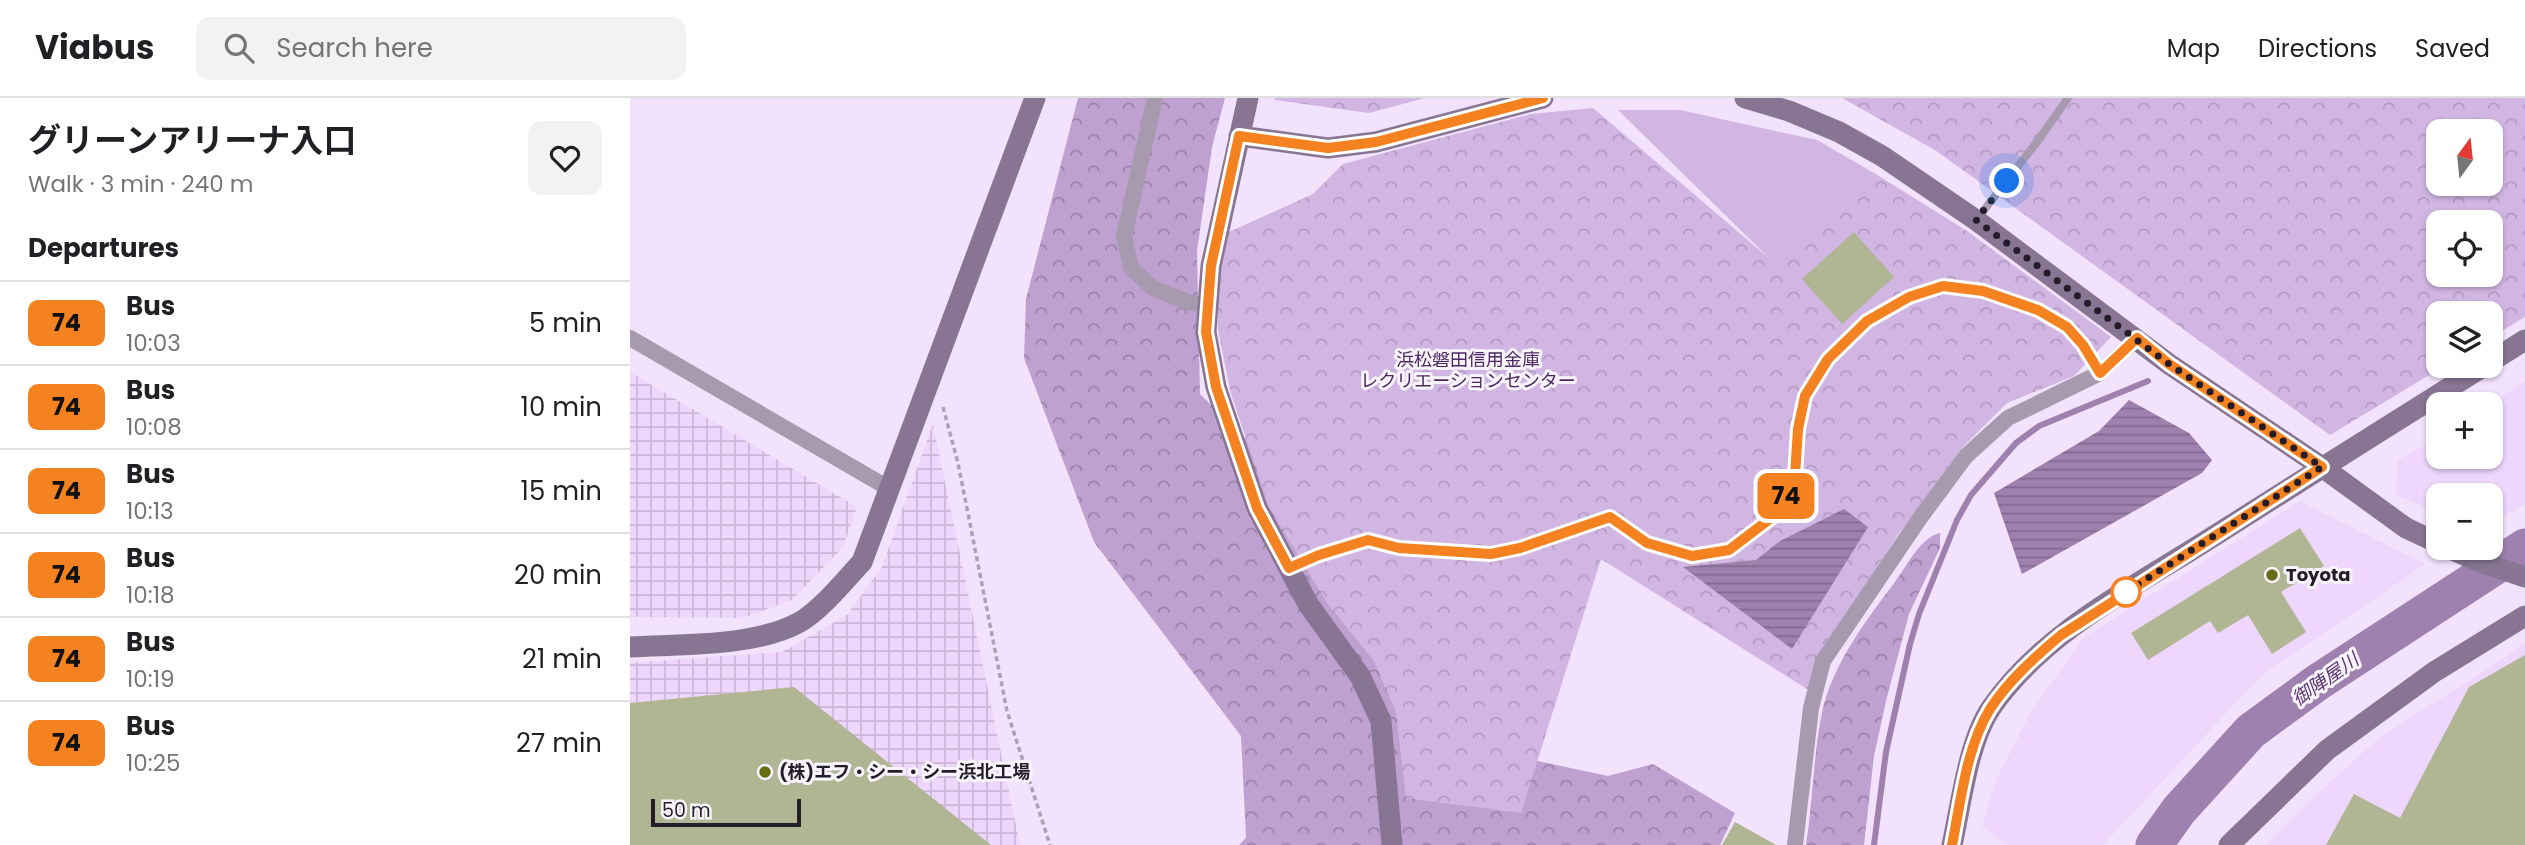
<!DOCTYPE html>
<html lang="en">
<head>
<meta charset="utf-8">
<style>
	:root { --surface:#fff; --page:#f2f2f2; --text:#202124; --muted:#757577; --line:#e0e0e0 }
	body { margin:0; font-family:Poppins,"Noto Sans JP",sans-serif; background:var(--page); color:var(--text); height:100vh; display:flex; flex-direction:column; font-size:26px; white-space:nowrap }
	* { box-sizing:border-box; margin:0 }
	p { font-size:23px; color:var(--muted) }
	.icon { flex:none; width:38px; height:38px; fill:none; stroke:currentColor; stroke-width:2; stroke-linecap:round; stroke-linejoin:round }
	.map { position:relative; flex:1; overflow:hidden }
	.side { display:flex; flex-direction:column; background:var(--surface); width:630px }
	.side>* { flex:none }
	.badge { padding:0 14px; border-radius:10px; font-size:24px; line-height:46px }
	.needle { width:46px; rotate:15deg }
	.fabs { position:absolute; left:1796px; top:21px; display:grid; gap:14px }
	.fabs a { display:grid; place-items:center; width:77px; height:77px; border-radius:14px; background:var(--surface); box-shadow:0 2px 5px #0004; font-size:35px }
	.scale { position:absolute; left:21px; bottom:18px; width:150px; box-sizing:border-box; padding-left:7px; border:4px solid #241d29; border-top:0; font-size:19px; line-height:24px; white-space:nowrap; color:#241d29; -webkit-text-stroke:5px #f8f4fb; paint-order:stroke }
	.you { position:absolute; width:35px; height:35px; margin:-18px; border:5px solid #fff; border-radius:50%; background:#1a73e8; box-shadow:0 0 0 10px #1a73e833 }
	.map>.badge { position:absolute; translate:-50% -50%; box-shadow:0 0 0 4px #fff }
	h2 { padding:0 28px; font-size:26px; line-height:63px }
	.round { display:grid; place-items:center; flex:none; width:74px; height:74px; border-radius:14px; background:var(--page) }
	.overview { display:flex; align-items:center; justify-content:space-between; height:119px; padding:0 28px }
	h1 { font-size:33px; font-weight:700; line-height:52px }
	ul { padding:0; list-style:none }
	li { display:flex; align-items:center; gap:21px; height:84px; padding:0 28px; border-top:2px solid var(--line) }
	li div { flex:1 }
	li b { display:block; font-size:26px }
	li em { font-style:normal }
	li .badge { min-width:77px; font-weight:700; text-align:center }
	header { display:flex; align-items:center; gap:42px; box-sizing:border-box; height:98px; padding:0 35px; background:var(--surface); border-bottom:2px solid var(--line) }
	header strong { font-size:33px }
	nav { display:flex; gap:38px; margin-inline-start:auto; font-size:24px }
	.search { width:490px; height:63px; background:var(--page); display:flex; align-items:center; gap:18px; box-sizing:border-box; padding:0 24px; border-radius:14px; color:var(--muted); font-size:26px }
	main { display:flex; flex:1; min-height:0 }
	.map>svg:first-child { display:block }
	.built { fill:#eed6fd }
	.industrial { fill:url(#industrial-grid) }
	.green { fill:#d1b5e3 }
	.forest { fill:url(#forest-crowns) }
	.park { fill:url(#park-crowns); fill-rule:evenodd }
	.water { fill:url(#water-rules) }
	.lines { fill:none; stroke-linecap:round; stroke-linejoin:round }
	.stream { stroke:#9e81af; stroke-width:6 }
	.river { stroke:#9e81af; stroke-width:37 }
	.building { fill:#b0b593 }
	.path { stroke:#aca0b5; stroke-width:3.5; stroke-dasharray:5 3.5; stroke-linecap:butt }
	.lane { stroke:#a79aaf; stroke-width:8 }
	.street { stroke:#a79aaf; stroke-width:16 }
	.secondary { stroke:#877593; stroke-width:21 }
	.line-casing { stroke:#fff; stroke-width:16 }
	.line { stroke:#f58220; stroke-width:10 }
	.walk { stroke:#241d29; stroke-width:7; stroke-dasharray:0 12.6 }
	.poi-dot { fill:#676f16; stroke:#f8f4fb; stroke-width:2.5 }
	.stop-dot { fill:#fff; stroke:#f58220; stroke-width:3.5 }
	.labels { text-anchor:middle; stroke-width:6; stroke-linejoin:round; paint-order:stroke }
	.park-label { font-size:18px; fill:#4e2862; stroke:#f8f4fb }
	.poi-label { font-size:18px; font-weight:bold; fill:#241d29; stroke:#f8f4fb; text-anchor:start }
	.water-label { font-size:19px; font-style:italic; fill:#5b3570; stroke:#f8f4fb }
</style>
</head>
<body>
<header>
<strong>Viabus</strong>
<div class="search"><svg class="icon" aria-label="search" viewBox="0 0 24 24"><circle cx="10" cy="10" r="6"/><path d="M15 15l6 6"/></svg>Search here</div>
<nav><a>Map</a><a>Directions</a><a>Saved</a></nav>
</header>
<main>
<section class="side">
<div class="overview"><div><h1>グリーンアリーナ入口</h1><p>Walk · 3 min · 240 m</p></div><a class="round"><svg class="icon" aria-label="heart" viewBox="0 0 24 24"><path d="M12 20l-8-8c-3-5 5-10 8-4 3-6 11-1 8 4z"/></svg></a></div>
<h2>Departures</h2>
<ul>
<li><span class="badge" style="background:#f58220;color:#111">74</span><div><b>Bus</b><p>10:03</p></div><em>5 min</em></li>
<li><span class="badge" style="background:#f58220;color:#111">74</span><div><b>Bus</b><p>10:08</p></div><em>10 min</em></li>
<li><span class="badge" style="background:#f58220;color:#111">74</span><div><b>Bus</b><p>10:13</p></div><em>15 min</em></li>
<li><span class="badge" style="background:#f58220;color:#111">74</span><div><b>Bus</b><p>10:18</p></div><em>20 min</em></li>
<li><span class="badge" style="background:#f58220;color:#111">74</span><div><b>Bus</b><p>10:19</p></div><em>21 min</em></li>
<li><span class="badge" style="background:#f58220;color:#111">74</span><div><b>Bus</b><p>10:25</p></div><em>27 min</em></li>
</ul>
</section>
<div class="map">
<svg width="1895" height="747" viewBox="0 0 1895 747">
	<defs>
		<pattern id="industrial-grid" width="8" height="8" patternUnits="userSpaceOnUse" patternTransform="scale(1.75)"><rect width="8" height="8" fill="#eed6fd"/><path d="M0 4h8M4 0v8" fill="none" stroke="#ccb7d9"/></pattern>
		<pattern id="forest-crowns" width="20" height="18" patternUnits="userSpaceOnUse" patternTransform="scale(1.75)"><rect width="20" height="18" fill="#bea1d0"/><path d="M2 6a3 3 0 1 1 6 0M12 15a3 3 0 1 1 6 0" fill="none" stroke="#9a83a9"/></pattern>
		<pattern id="park-crowns" width="20" height="18" patternUnits="userSpaceOnUse" patternTransform="scale(1.75)"><rect width="20" height="18" fill="#d1b5e3"/><path d="M2 6a3 3 0 1 1 6 0M12 15a3 3 0 1 1 6 0" fill="none" stroke="#b39bc3"/></pattern>
		<pattern id="water-rules" width="6" height="5" patternUnits="userSpaceOnUse" patternTransform="scale(1.75)"><rect width="6" height="5" fill="#9e81af"/><path d="M0 2.5h6" fill="none" stroke="#81698e"/></pattern>
	</defs>
	<rect width="100%" height="100%" fill="#f2e2fc"/>
	<path class="built" d="M1895,283V406L1860,427V397H1808V415L1766,397L1768,362L1808,340V359H1860V306Z
		M1670,403L1795,466L1630,579L1473,747H1377L1352,729L1366,682L1401,614L1453,540Z
		M1895,546V747H1636L1688,695L1748,641Z"/>
	<path class="industrial" d="M0,274L227,409L213,449L162,502L113,520L0,519Z
		M303,326L390,747H0V565L152,554L217,517L252,469Z"/>
	<path class="green" d="M988,12H1050L1187,42L1244,75L1140,161Z"/>
	<path class="forest" d="M448,0H595L582,49L567,153L570,296L659,383L856,652L978,678L1023,666L1105,715L1090,747H609L616,740L611,638L464,444L394,260L396,201Z
		M1310,435V450L1279,516L1256,603L1244,658L1234,747H1176C1183,703 1183,658 1192,615C1202,566 1238,520 1267,481C1278,466 1291,439 1310,435Z"/>
	<path class="park" d="M644,0H795L739,15L645,2Z
		M1212,0H1895V219L1860,240V215H1808V268H1814L1700,337L1305,52ZM1808,33H1860V86H1808ZM1808,124H1860V177H1808Z
		M963,10L1140,161L1244,75L1337,133L1481,239L1444,278L1377,305L1331,351L1268,437L1186,566L1180,593L971,461L891,715L776,700L766,614L744,563L697,505L639,409L601,296L588,232L587,177L599,134L683,96L713,66L901,16Z"/>
	<path class="water" d="M1499,302L1559,335L1582,362L1572,375L1392,476L1364,395L1469,333Z
		M1214,411L1238,429L1162,551L1053,469L1126,462L1150,443Z"/>
	<g class="lines">
		<path class="stream" d="M1244,747L1256,654L1280,546L1289,516L1327,422L1341,397L1386,345L1409,328L1518,283"/>
		<path class="river" d="M1524,747L1549,712L1621,633L1688,584L1895,449"/>
	</g>
	<path class="building" d="M1224,134L1264,179L1212,226L1172,181Z
		M1670,430L1694,468L1651,494L1676,534L1642,556L1618,517L1588,535L1580,523L1518,562L1501,535Z
		M1895,557V747H1696L1724,696L1770,720L1839,589Z
		M164,589L361,747H0V605Z
		M1105,724L1146,747H1092Z"/>
	<g class="lines">
		<path class="path" d="M313,309L328,365L377,613L420,747"/>
		<path class="lane" d="M1347,121L1407,44L1438,0
			M659,470L689,457L738,442L769,450L861,456L890,449L980,419L1017,445L1062,458L1099,452L1149,414L1165,378L1168,331L1176,298L1198,261L1237,223L1279,199L1313,188L1353,193L1408,212L1437,229L1453,247L1470,275"/>
		<path class="street" d="M525,0L494,138L501,170L523,190L558,204L578,208
			M0,240L260,391
			M1165,747L1181,610L1193,563L1290,420L1336,358L1378,320L1470,275L1507,240"/>
		<path class="secondary" d="M618,0L581,168L576,234L586,289L627,410L678,506L730,578L751,623L762,747
			M1115,0L1159,13L1209,34L1252,58L1346,122L1539,266L1692,369L1776,430L1808,445
			M609,38L698,50L746,44L913,0
			M1860,264L1895,242
			M1818,450L1845,462L1895,479
			M0,549C51,546 125,549 170,524C192,511 214,483 232,464L405,0
			M1322,747C1331,707 1338,644 1361,610C1413,535 1500,491 1576,443C1669,384 1761,326 1854,268
			M1599,747L1697,652L1804,574L1895,518"/>
	</g>
	<g class="lines">
		<g class="line-casing">
			<path id="line" d="M913,0L746,44L698,50L609,38L581,168L576,234L586,289L627,410L659,470L689,457L738,442L769,450L861,456L890,450L980,419L1017,445L1062,458L1099,452L1149,414L1165,378L1168,331L1175,298L1198,261L1237,223L1279,199L1313,188L1353,193L1408,212L1437,229L1453,247L1470,275L1507,240L1539,266L1692,369L1431,537C1405,559 1379,582 1360,611C1336,650 1331,703 1322,747"/>
		</g>
		<use href="#line" class="line"/>
		<path class="walk" d="M1377,83L1346,122L1539,266L1692,369L1493,496L1496,494"/>
	</g>
	<g class="poi-dot">
		<circle cx="1642" cy="477" r="7"/>
		<circle cx="135" cy="674" r="7"/>
	</g>
	<circle class="stop-dot" cx="1496" cy="494" r="14"/>
	<g class="labels">
		<g class="park-label">
			<text x="838" y="268">浜松磐田信用金庫<tspan x="838" dy="21">レクリエーションセンター</tspan></text>
		</g>
		<g class="poi-label">
			<text x="1656" y="483">Toyota</text>
			<text x="149" y="680">(株)エフ・シー・シー浜北工場</text>
		</g>
		<g class="water-label">
			<text transform="translate(1695 581) rotate(-35)" y="7">御陣屋川</text>
		</g>
	</g>
</svg>
<div class="fabs">
<a><svg class="needle" viewBox="-14 -14 28 28"><path d="M0-13l5 13h-10z" fill="#e53935"/><path d="M0 13l5-13h-10z" fill="#757577"/></svg></a>
<a><svg class="icon" aria-label="locate" viewBox="0 0 24 24"><circle cx="12" cy="12" r="6"/><path d="M12 2v4M12 18v4M2 12h4M18 12h4"/></svg></a>
<a><svg class="icon" aria-label="layers" viewBox="0 0 24 24"><path d="M12 4l9 5-9 5-9-5zM3 14l9 5 9-5"/></svg></a>
<a>+</a>
<a>−</a>
</div>
<div class="scale">50 m</div>
<div class="you" style="left:1377px;top:83px"></div>
<b class="badge" style="left:1156px;top:398px;background:#f58220;color:#111">74</b>
</div>
</main>
</body>
</html>
